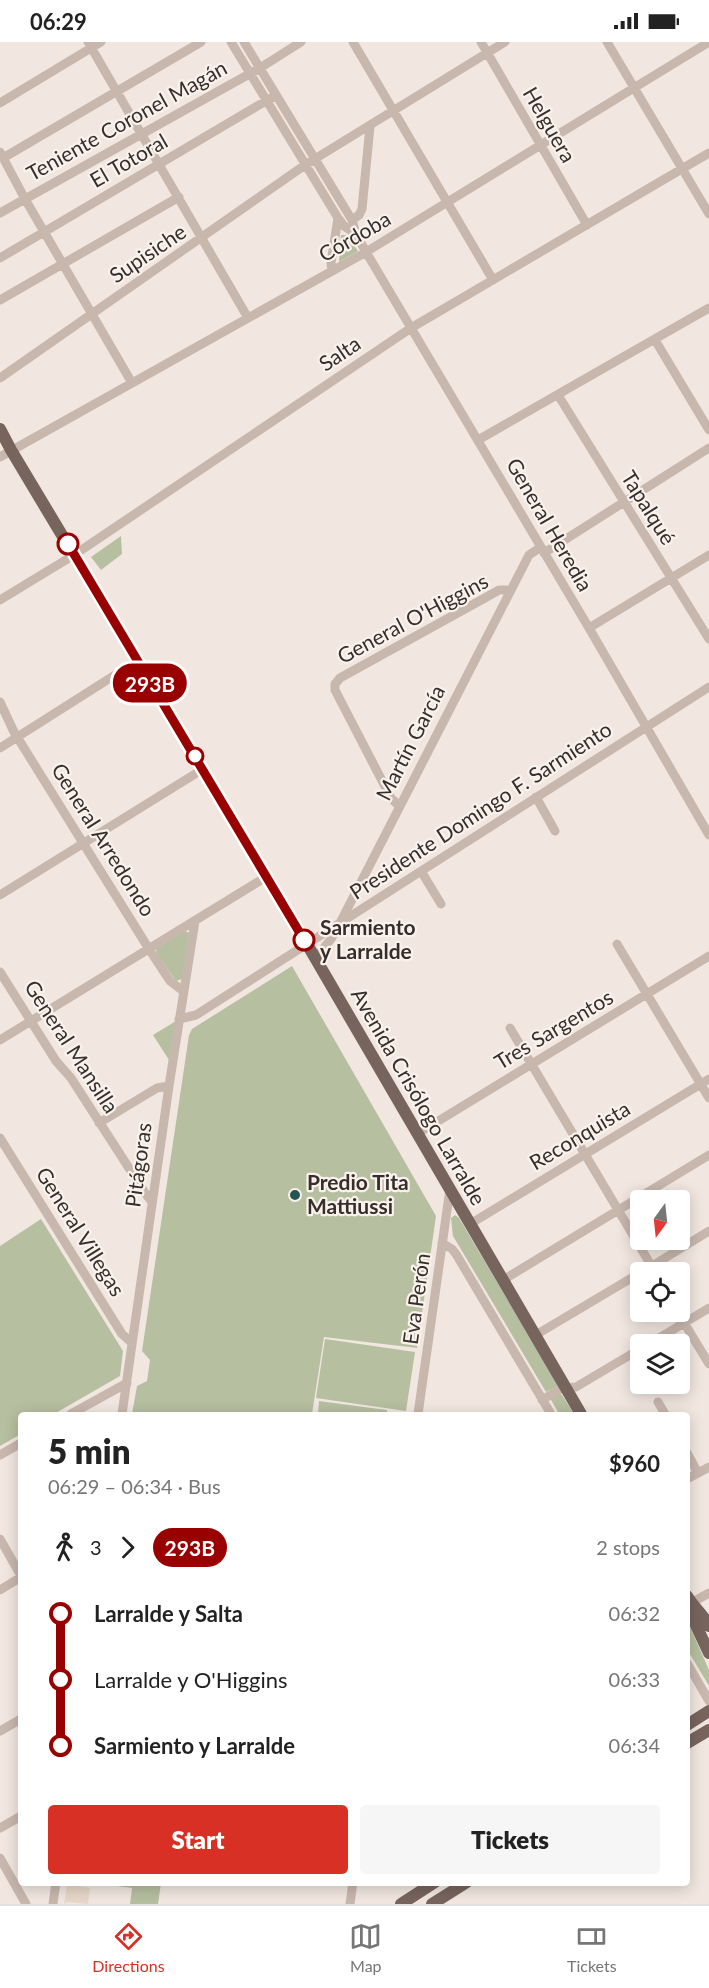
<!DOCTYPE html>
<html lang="en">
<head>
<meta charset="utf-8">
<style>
	:root { --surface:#fff; --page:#f6f6f6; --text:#222; --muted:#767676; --line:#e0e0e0; --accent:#d93025 }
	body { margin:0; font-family:Lato,sans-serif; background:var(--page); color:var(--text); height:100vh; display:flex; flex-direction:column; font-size:22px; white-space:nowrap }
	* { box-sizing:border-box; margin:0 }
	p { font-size:20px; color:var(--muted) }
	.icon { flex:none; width:33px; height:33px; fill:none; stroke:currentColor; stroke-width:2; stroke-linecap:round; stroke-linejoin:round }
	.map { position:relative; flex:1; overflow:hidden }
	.details { position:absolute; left:18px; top:1370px; width:672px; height:474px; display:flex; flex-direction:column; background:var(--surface); border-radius:6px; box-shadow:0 3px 15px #0003 }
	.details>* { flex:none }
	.badge { padding:0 12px; border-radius:20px; font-size:21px; line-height:39px }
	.needle { width:39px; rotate:195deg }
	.fabs { position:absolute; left:630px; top:1148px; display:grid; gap:12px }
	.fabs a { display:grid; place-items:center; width:60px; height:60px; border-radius:6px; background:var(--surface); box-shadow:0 3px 15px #0003; font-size:30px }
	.map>.badge { position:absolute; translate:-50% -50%; box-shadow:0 0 0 3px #fff }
	.legs { display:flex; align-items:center; gap:9px; height:66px; padding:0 30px; font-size:20px }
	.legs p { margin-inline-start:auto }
	.overview { display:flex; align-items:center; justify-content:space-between; height:102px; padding:0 30px }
	h1 { font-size:33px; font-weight:800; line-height:45px }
	.action { display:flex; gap:12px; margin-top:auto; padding:12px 30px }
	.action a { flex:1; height:69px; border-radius:6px; background:var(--accent); color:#fff; font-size:24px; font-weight:800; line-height:69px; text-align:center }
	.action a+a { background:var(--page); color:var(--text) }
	ul { padding:0 30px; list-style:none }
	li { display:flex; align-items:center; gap:21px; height:66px; font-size:22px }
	li i { display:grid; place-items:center; width:9px; height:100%; margin:0 8px; background:currentColor }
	li i::after { content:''; width:15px; height:15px; margin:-8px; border:4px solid; border-radius:50%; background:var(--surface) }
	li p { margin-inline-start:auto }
	li:first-child i { background:linear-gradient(#0000 50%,currentColor 0) }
	li:last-child i { background:linear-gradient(currentColor 50%,#0000 0) }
	.status { display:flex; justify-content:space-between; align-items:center; height:42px; padding:0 30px; background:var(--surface); direction:ltr }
	.status svg { height:16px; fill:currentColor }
	.tab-bar { display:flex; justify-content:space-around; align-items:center; height:84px; border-top:2px solid var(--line); background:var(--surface); font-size:16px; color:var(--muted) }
	.tab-bar a { display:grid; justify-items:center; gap:3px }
	.tab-bar .selected { color:var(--accent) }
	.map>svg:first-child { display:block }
	.green { fill:#b7bfa1 }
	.plaza { fill:#e7d7c9 }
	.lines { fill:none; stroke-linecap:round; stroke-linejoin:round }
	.minor { stroke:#c8b7ad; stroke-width:9 }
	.major { stroke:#77645d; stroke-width:12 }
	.line-1-casing { stroke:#fff; stroke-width:14 }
	.line-1 { stroke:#990100; stroke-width:9 }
	.stop-1-dot { fill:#fff; stroke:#990100; stroke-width:3 }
	.poi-dot { fill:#245554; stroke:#f9f2ec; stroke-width:2 }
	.labels { text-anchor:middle; stroke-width:4.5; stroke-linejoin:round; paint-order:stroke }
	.street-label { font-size:21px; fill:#372e2b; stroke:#f9f2ec }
	.stop-label { font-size:21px; font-weight:bold; fill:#372e2b; stroke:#f9f2ec; text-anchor:start }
	.poi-label { font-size:21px; font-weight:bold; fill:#372e2b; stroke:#f9f2ec; text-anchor:start }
</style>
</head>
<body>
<div class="status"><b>06:29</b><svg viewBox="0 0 49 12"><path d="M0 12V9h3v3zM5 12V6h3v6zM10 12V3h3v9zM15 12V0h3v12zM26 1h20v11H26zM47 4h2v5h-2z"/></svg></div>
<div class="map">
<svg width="709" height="1862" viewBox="0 0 709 1862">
	<rect width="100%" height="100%" fill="#f1e7e0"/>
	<path class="green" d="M341,193H346L358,209L339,220Z
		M121,494L122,512L101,528L91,515Z
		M185,889L189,891L182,937L176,939L157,912L156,908L159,905Z
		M292,924L436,1174L417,1306L324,1295L312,1372H132L137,1344L147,1339L150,1318L142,1309L189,993L192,987Z
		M176,979L169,1018L153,993Z
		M455,1173L459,1176L558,1343L556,1345L546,1350L453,1194L451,1176Z
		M41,1177L123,1309L120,1334L54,1372H21V1392L0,1404V1204Z
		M325,1297L415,1310L406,1369L316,1356Z
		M559,1351L562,1353L574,1372H559L550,1356Z
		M319,1359L387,1368V1372H318Z
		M687,1578L709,1628V1644L687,1607Z
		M96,1841H161L158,1862H130L132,1846Z"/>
	<path class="plaza" d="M67,1842L90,1846L88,1862L67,1860L64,1862Z"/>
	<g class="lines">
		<path class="minor" d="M88,0L248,276
			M231,0L338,176L344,184L356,192
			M244,0L352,178L356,192L366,210L589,586L709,793
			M353,0L493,238
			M481,0L587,183
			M607,0L709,172
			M0,61L101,0
			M0,110L25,157L132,341
			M3,116L201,0
			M0,171L260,26L301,0
			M352,178L359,173L362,167L370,84
			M0,216L276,53
			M332,229L331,221L338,176
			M0,258L179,155
			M655,298L709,388
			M0,336L305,123L505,0
			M558,353L709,597
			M478,398L709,266
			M0,415L366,210L709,0
			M544,511L709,406
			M0,558L74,513L411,286L709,111
			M589,586L709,513
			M0,660L14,690L149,907L170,939L183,949
			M0,706L137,619
			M536,755L555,789
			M399,764L391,756L335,648V642L340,636L492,552L499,548H511
			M421,829L441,862
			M0,853L203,727
			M617,902L709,1056
			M315,917L331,897L340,881L529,513L541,505
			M0,930L56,1019L71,1036L145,1151L152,1160
			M179,977L196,973L709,645
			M510,986L655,1230
			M0,998L266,835
			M99,1081L157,1046L169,1044
			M417,1092L709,914
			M0,1096L122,1292L132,1301
			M470,1182L709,1037
			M442,1201L452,1207L456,1212L551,1372
			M647,1227L709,1189
			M503,1238L709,1113
			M677,1269L709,1322
			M534,1294L640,1231
			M649,1302L709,1266
			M542,1358L562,1346L576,1345L640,1307
			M658,1360L665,1372
			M71,1372L127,1341
			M122,1372L169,1044L195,879
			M418,1372L450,1147
			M687,1411L698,1431
			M0,1413L21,1401
			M687,1437L709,1425
			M0,1497L21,1534
			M0,1548L21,1535
			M691,1561L709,1551
			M687,1621L709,1659
			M0,1689L21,1677
			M0,1786L21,1774
			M0,1816L26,1862
			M53,1862L56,1840
			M350,1862L353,1840"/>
		<path class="major" d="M0,387L11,408L307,902L581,1372
			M687,1554C694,1566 703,1572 709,1584
			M694,1566V1579L709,1611
			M687,1683L709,1669
			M687,1701L709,1688
			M401,1862L435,1840
			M432,1862L467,1840"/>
	</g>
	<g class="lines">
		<g class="line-1-casing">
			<path id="line-1" d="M68,502L304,898"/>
		</g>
		<use href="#line-1" class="line-1"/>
	</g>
	<g class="stop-1-dot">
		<circle cx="68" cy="502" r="10"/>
		<circle cx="195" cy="714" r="8"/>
		<circle cx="304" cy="898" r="10"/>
	</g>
	<circle class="poi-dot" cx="295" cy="1153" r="6"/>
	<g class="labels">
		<g class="street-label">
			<text transform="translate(127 79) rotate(-29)" y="7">Teniente Coronel Magán</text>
			<text transform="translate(549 83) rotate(60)" y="7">Helguera</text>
			<text transform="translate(129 119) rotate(-30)" y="7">El Totoral</text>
			<text transform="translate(355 195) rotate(-30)" y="7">Córdoba</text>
			<text transform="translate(148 212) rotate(-34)" y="7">Supisiche</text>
			<text transform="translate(340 312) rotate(-34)" y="7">Salta</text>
			<text transform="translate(648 466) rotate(58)" y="7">Tapalqué</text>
			<text transform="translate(549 483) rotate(60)" y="7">General Heredia</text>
			<text transform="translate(413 577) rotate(-28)" y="7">General O'Higgins</text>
			<text transform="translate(411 701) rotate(-63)" y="7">Martín García</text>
			<text transform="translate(481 769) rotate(-33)" y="7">Presidente Domingo F. Sarmiento</text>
			<text transform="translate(103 798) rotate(58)" y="7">General Arredondo</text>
			<text transform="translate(554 988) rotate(-31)" y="7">Tres Sargentos</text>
			<text transform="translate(71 1005) rotate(57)" y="7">General Mansilla</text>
			<text transform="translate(418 1055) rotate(60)" y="7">Avenida Crisólogo Larralde</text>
			<text transform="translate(580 1094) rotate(-31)" y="7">Reconquista</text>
			<text transform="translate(139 1123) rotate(-82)" y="7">Pitágoras</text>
			<text transform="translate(80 1190) rotate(58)" y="7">General Villegas</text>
			<text transform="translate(417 1257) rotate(-82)" y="7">Eva Perón</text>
		</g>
		<g class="stop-label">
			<text x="320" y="893">Sarmiento<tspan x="320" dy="24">y Larralde</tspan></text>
		</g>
		<g class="poi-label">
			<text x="307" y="1148">Predio Tita<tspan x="307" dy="24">Mattiussi</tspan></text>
		</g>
	</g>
</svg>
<div class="fabs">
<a><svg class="needle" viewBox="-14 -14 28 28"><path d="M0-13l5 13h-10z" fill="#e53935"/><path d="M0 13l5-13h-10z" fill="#767676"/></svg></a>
<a><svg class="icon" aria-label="locate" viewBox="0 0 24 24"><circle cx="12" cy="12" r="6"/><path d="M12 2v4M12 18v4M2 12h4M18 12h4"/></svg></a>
<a><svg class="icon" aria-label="layers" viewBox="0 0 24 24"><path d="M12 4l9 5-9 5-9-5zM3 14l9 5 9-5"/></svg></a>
</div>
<b class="badge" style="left:150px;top:641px;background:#990100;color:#fff">293B</b>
<section class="details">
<div class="overview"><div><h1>5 min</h1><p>06:29 – 06:34 · Bus</p></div><b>$960</b></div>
<div class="legs"><svg class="icon" aria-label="walk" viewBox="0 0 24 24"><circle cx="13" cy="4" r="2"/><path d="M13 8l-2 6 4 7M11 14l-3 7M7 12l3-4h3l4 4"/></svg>3<svg class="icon" aria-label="forward" viewBox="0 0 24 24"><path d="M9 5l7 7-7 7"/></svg><b class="badge" style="background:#990100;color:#fff">293B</b><p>2 stops</p></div>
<ul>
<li><i style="color:#990100"></i><b>Larralde y Salta</b><p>06:32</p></li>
<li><i style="color:#990100"></i><span>Larralde y O'Higgins</span><p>06:33</p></li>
<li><i style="color:#990100"></i><b>Sarmiento y Larralde</b><p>06:34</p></li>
</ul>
<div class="action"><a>Start</a><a>Tickets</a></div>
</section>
</div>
<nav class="tab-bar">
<a class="selected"><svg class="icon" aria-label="directions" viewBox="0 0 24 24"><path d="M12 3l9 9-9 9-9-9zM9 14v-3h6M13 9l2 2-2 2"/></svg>Directions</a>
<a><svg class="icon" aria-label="map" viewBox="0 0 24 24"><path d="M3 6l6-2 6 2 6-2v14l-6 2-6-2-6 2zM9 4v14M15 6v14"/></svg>Map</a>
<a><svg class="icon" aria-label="tickets" viewBox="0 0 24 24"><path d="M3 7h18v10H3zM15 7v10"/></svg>Tickets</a>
</nav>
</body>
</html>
